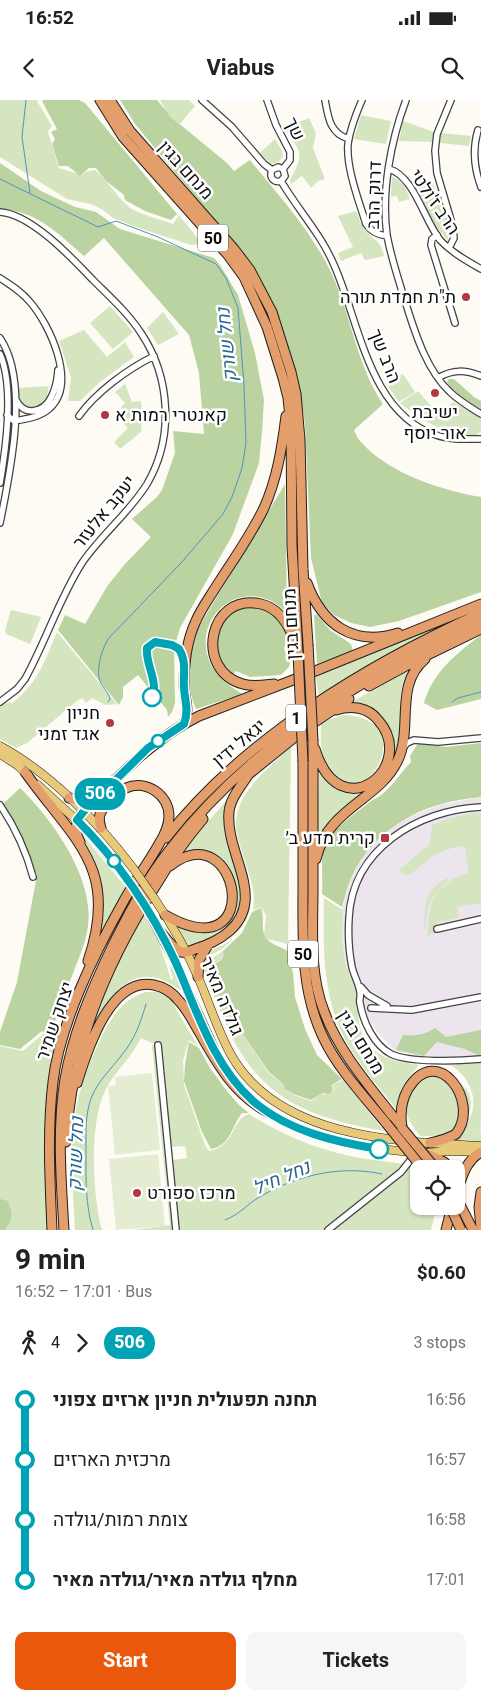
<!DOCTYPE html>
<html lang="en">
<head>
<meta charset="utf-8">
<style>
	:root { --surface:#fff; --page:#f6f6f6; --text:#222; --muted:#767676; --accent:#ea580c }
	body { margin:0; font-family:Georgia,Heebo,serif; background:var(--page); color:var(--text); height:100vh; display:flex; flex-direction:column; font-size:19px; white-space:nowrap }
	* { box-sizing:border-box; margin:0 }
	p { font-size:16px; color:var(--muted) }
	.icon { flex:none; width:28px; height:28px; fill:none; stroke:currentColor; stroke-width:2; stroke-linecap:round; stroke-linejoin:round }
	.map { position:relative; height:1130px; overflow:hidden }
	.panel { display:flex; flex-direction:column; background:var(--surface); flex:1 }
	.panel>* { flex:none }
	.badge { padding:0 10px; border-radius:16px; font-size:18px; line-height:32px }
	.tools { position:absolute; left:410px; top:1060px; display:grid; gap:10px }
	.tools a { display:grid; place-items:center; width:55px; height:55px; border-radius:10px; background:var(--surface); box-shadow:0 1px 4px #0004; font-size:25px }
	.map>.badge { position:absolute; translate:-50% -50%; box-shadow:0 0 0 2px #fff }
	.legs { display:flex; align-items:center; gap:8px; height:55px; padding:0 15px; font-size:16px }
	.legs p { margin-inline-start:auto }
	.summary { display:flex; align-items:center; justify-content:space-between; height:85px; padding:0 15px }
	h1 { font-size:28px; font-weight:700; line-height:38px }
	.cta { display:flex; gap:10px; margin-top:auto; padding:10px 15px }
	.cta a { flex:1; height:58px; border-radius:10px; background:var(--accent); color:#fff; font-size:20px; font-weight:700; line-height:58px; text-align:center }
	.cta a+a { background:var(--page); color:var(--text) }
	ul { padding:0 15px; list-style:none }
	li { display:flex; align-items:center; gap:18px; height:60px; font-size:19px }
	li i { display:grid; place-items:center; width:8px; height:100%; margin:0 6px; background:currentColor }
	li i::after { content:''; width:12px; height:12px; margin:-6px; border:4px solid; border-radius:50%; background:var(--surface) }
	li p { margin-inline-start:auto }
	li:first-child i { background:linear-gradient(#0000 50%,currentColor 0) }
	li:last-child i { background:linear-gradient(currentColor 50%,#0000 0) }
	.status { display:flex; justify-content:space-between; align-items:center; height:35px; padding:0 25px; background:var(--surface); direction:ltr }
	.status svg { height:14px; fill:currentColor }
	header { display:flex; justify-content:space-between; align-items:center; height:65px; padding:0 15px; background:var(--surface); font-size:22px; font-weight:700 }
	.map>svg:first-child { display:block }
	.industrial { fill:#ece5ed }
	.green { fill:#d4e5c0; fill-rule:evenodd }
	.forest { fill:#bad3a1 }
	.pitch { fill:#e4edd1 }
	.lines { fill:none; stroke-linecap:round; stroke-linejoin:round }
	.stream { stroke:#4e95bd; stroke-width:1 }
	.minor-casing { stroke:#424242; stroke-width:8 }
	.major-casing { stroke:#202020; stroke-width:9 }
	.highway-casing { stroke:#202020; stroke-width:11 }
	.minor { stroke:#fff; stroke-width:5.5 }
	.major { stroke:#e8c979; stroke-width:8 }
	.highway { stroke:#e39e6c; stroke-width:9 }
	.major-bridge-casing { stroke:#202020; stroke-width:9; stroke-linecap:butt }
	.highway-bridge-casing { stroke:#202020; stroke-width:11; stroke-linecap:butt }
	.major-bridge { stroke:#e8c979; stroke-width:8 }
	.highway-bridge { stroke:#e39e6c; stroke-width:9 }
	.line-1-casing { stroke:#fff; stroke-width:11 }
	.line-1 { stroke:#00a3b4; stroke-width:8 }
	.poi-dot { fill:#af3842; stroke:#fff; stroke-width:2 }
	.stop-1-dot { fill:#fff; stroke:#00a3b4; stroke-width:2.5 }
	.labels { text-anchor:middle; stroke-width:5; stroke-linejoin:round; paint-order:stroke }
	.shield { fill:#fff; stroke:#575757; stroke-width:1 }
	.shield-label { font-size:16px; font-weight:bold; fill:#0f0f0f }
	.street-label { font-size:18px; fill:#0f0f0f; stroke:#fff }
	.poi-label { font-size:18px; fill:#0f0f0f; stroke:#fff; text-anchor:end }
	.water-label { font-size:19px; font-style:italic; fill:#276793; stroke:#fff }
</style>
</head>
<body>
<div class="status"><b>16:52</b><svg viewBox="0 0 49 12"><path d="M0 12V9h3v3zM5 12V6h3v6zM10 12V3h3v9zM15 12V0h3v12zM26 1h20v11H26zM47 4h2v5h-2z"/></svg></div>
<header><svg class="icon" aria-label="back" viewBox="0 0 24 24"><path d="M15 5l-7 7 7 7"/></svg>Viabus<svg class="icon" aria-label="search" viewBox="0 0 24 24"><circle cx="10" cy="10" r="6"/><path d="M15 15l6 6"/></svg></header>
<div class="map">
<svg width="481" height="1130" viewBox="0 0 481 1130">
	<rect width="100%" height="100%" fill="#fdfbf3"/>
	<path class="industrial" d="M476,698H481V1044L443,1041L465,1023L473,1012L474,994L467,980L456,968L430,958L395,951L378,933L370,921L349,876L343,854L342,810L350,780L367,751L385,733L402,720L440,705Z"/>
	<path class="green" d="M0,0H38L37,1L52,26L48,32L59,68L82,75L86,72L95,70C107,80 117,97 129,107C136,113 162,120 173,124L179,115L202,144L191,145L136,127L113,118L103,110L91,104L67,99L0,57Z
		M160,0H189L195,6L180,24L167,13Z
		M361,15L391,21L386,44L354,39Z
		M309,18L316,33L313,48L325,79L318,81L311,88L302,76L291,84L290,80C305,53 301,52 284,28Z
		M403,21L434,32L433,42L399,41Z
		M441,33L471,36L469,46L440,43Z
		M275,39L282,51L283,57L278,62L271,64L260,53Z
		M392,77C403,80 406,89 410,99L399,102L397,96L391,97Z
		M433,83L447,123L448,140C432,125 425,106 418,87Z
		M356,111C359,118 361,124 365,130C375,143 380,138 384,156L365,160L361,153L341,161L338,153L353,147L338,116Z
		M110,206L133,232L113,249L90,223Z
		M163,212L179,234L158,245L147,228Z
		M84,230L107,257L125,242L134,257L100,282L80,301H68L71,277L59,241Z
		M403,274L415,292L399,302L386,283Z
		M125,284L132,302L141,301L142,312L141,332L120,349L114,342L128,328L119,318L125,312L121,307L125,303L115,292Z
		M49,286L47,296L38,307L27,308L19,301L18,288Z
		M418,291L438,314L453,302L480,317L481,319V331L476,336C443,334 426,323 400,303Z
		M11,510L41,517L30,544L6,534L5,530Z
		M444,523V528L319,598L316,577Z
		M57,532L117,604L106,605L92,598L86,603L82,598L78,600L27,643L16,648L0,639V606L9,602L12,603C38,584 45,560 57,532Z
		M415,565C402,579 399,592 401,611C402,616 403,622 403,627C401,642 395,658 387,671C394,656 397,631 381,620C372,614 360,610 349,604Z
		M343,615C417,617 373,707 337,678C330,672 325,661 322,652C320,643 321,633 321,624L328,620Z
		M291,647L288,844L267,839L264,835L266,815L261,807L253,810C256,792 250,778 245,761C242,750 237,739 236,727C234,693 269,668 291,647Z
		M319,667C328,686 345,700 366,692C348,705 330,718 317,737Z
		M261,672C249,684 235,699 234,717C231,762 273,795 234,837C227,846 217,854 206,856C211,849 217,848 225,844C236,838 244,826 247,814C251,800 248,789 245,776C232,732 221,706 261,672Z
		M228,699C225,711 223,722 225,733C230,762 254,795 233,821C230,825 227,830 223,833C212,840 199,844 188,849L177,826C184,829 192,832 200,833C221,834 240,812 237,791C236,785 233,779 230,773L191,751L185,754L182,751Z
		M474,713H481V803L457,807L459,818L437,822V830L427,837C429,821 428,801 440,789C444,785 449,784 453,779L469,773L465,746C452,747 440,751 430,758C422,764 416,771 407,776L399,770L430,744L432,725L447,719Z
		M81,733L127,789L104,828L102,827C103,802 103,778 92,754C89,747 83,741 81,733Z
		M448,778L449,781C427,796 428,808 424,833C425,808 422,790 448,778Z
		M324,798L343,810C342,833 341,853 349,874C351,881 357,888 358,895C359,901 358,908 358,914C361,953 385,960 419,965C405,981 399,988 396,1009C379,987 360,966 346,941C322,897 323,846 324,798Z
		M142,812L159,842L171,880L173,879L170,867L174,866L184,892C177,888 169,882 160,879C122,866 103,911 89,937L91,920Z
		M223,851C224,860 217,861 211,865L213,885L228,913L268,972L281,983L285,989L296,996L311,1001L323,993L324,995L334,991L333,985L343,980L384,1031C296,1016 251,992 218,906C212,890 202,876 203,859H211Z
		M146,892H162L171,898L176,909L198,946L189,940L183,960L184,985L205,1045L209,1051C236,1046 231,1019 249,1014C285,1037 324,1052 366,1059C387,1062 409,1064 431,1068L433,1069H419V1106H437L431,1130H133L170,1125L152,945L160,944L166,998L160,943H152L141,938C132,957 116,970 106,989C89,1021 92,1095 102,1130H75C73,1088 68,1042 78,1000C83,978 92,957 102,936C113,915 123,899 146,892ZM185,1046L187,1058L172,1060L171,1047Z
		M44,933L56,943C41,1005 46,1068 49,1130H0V946L23,951Z
		M481,963V970H479L481,976V1021L479,1031L481,1032V1043L450,1040C481,1023 481,984 451,965Z
		M434,976C441,978 451,978 457,982C480,994 472,1022 452,1032C442,1036 431,1036 420,1036C415,1029 410,1023 407,1015C403,996 416,979 434,976Z"/>
	<path class="forest" d="M43,0H79L85,3L177,114L171,120L145,111L125,100L124,95L106,81L96,68H89L80,76L68,66H59L52,44L55,39L51,32L57,29L42,1Z
		M120,0H157L171,17L227,63L234,71L250,60C281,98 315,135 335,181C352,222 358,267 383,304L354,330C356,334 358,340 362,343C388,373 443,391 481,397V492L399,521L370,527L351,523L334,515L322,503L311,458L305,324L299,287L276,211L250,163L135,24Z
		M0,63L41,91L75,107L96,112L120,129L214,158L220,165L238,195L255,253L264,300L262,332L259,363L233,434L180,528L174,548L175,603L172,612L168,617L167,610L138,575L123,587V597L119,605L58,530L65,515L85,524L108,485L125,464L151,437L132,419L157,397L162,390L175,353L173,331L204,334L199,273L189,235L104,138L84,156C61,136 34,108 0,110Z
		M449,279H454L474,297L481,301V309C469,302 455,294 447,282Z
		M285,384L287,510L285,511C244,472 188,517 211,565C218,578 230,586 242,594L196,609C184,581 188,556 198,528Z
		M251,506C272,511 283,518 289,539L284,548L290,563L289,567L281,575L250,577L236,571L232,576C228,571 220,564 218,557C209,532 227,509 251,506Z
		M314,515H317L330,530L351,544L353,551L317,564Z
		M481,535V599L437,610L424,603C433,572 456,554 481,535Z
		M418,643L446,647L481,643V697C425,702 376,725 351,778C347,787 345,798 342,807L322,794C323,780 321,764 323,751C327,731 359,711 374,699C386,696 401,672 411,662L410,656Z
		M20,688C53,720 94,778 88,825C87,839 80,855 75,868C67,889 60,909 52,929L48,935L42,931L20,949L0,945V932L17,882L37,775L13,720L3,704Z
		M261,808C265,817 260,832 267,839C271,844 281,847 288,851L293,873L295,897L305,929L317,955L342,979L332,985L333,991L328,994L323,993L311,1000L296,995L285,989L282,983L269,972L228,913L213,885L211,865C218,862 225,860 223,851L242,833L252,812Z
		M435,928L446,937L481,930V954L478,955L465,949L437,942L424,956L396,950L403,935C415,936 425,935 435,928Z
		M189,942L199,948L210,968L226,990L239,1005L249,1013H242C231,1027 231,1045 211,1049L202,1032L184,981L185,965Z
		M0,1099L8,1101C13,1116 13,1117 5,1130H0Z"/>
	<path class="pitch" d="M152,973L160,1050L115,1055L108,986L116,985L115,977Z
		M158,1054L165,1126L116,1130L109,1059Z"/>
	<g class="lines">
		<path class="stream" d="M26,0L22,37L30,93
			M0,79L98,127L116,121L158,137L216,164L226,178L238,208L244,285L246,343L242,368L232,397L223,414L181,463L108,539C102,549 97,566 99,578C100,585 108,591 110,599L108,602
			M452,602L458,598L481,592
			M225,1120C241,1114 249,1102 263,1095C298,1075 342,1065 382,1074
			M93,1130C85,1104 86,1077 86,1050C86,1032 85,1013 92,996C99,980 111,969 121,956C134,941 141,922 146,904"/>
		<g class="minor-casing">
			<path id="minor" d="M202,0L232,27L264,64L272,70
				M267,0L276,25L290,52V60L283,69
				M325,0C328,17 330,34 349,39
				M362,0C356,14 350,29 348,44C346,68 359,101 366,124C371,132 378,135 387,136
				M406,0C391,40 381,92 387,135C391,158 399,181 406,204C415,233 427,271 450,292C459,301 470,307 481,314
				M478,30C472,50 474,68 481,87
				M389,69C414,76 424,120 440,140C451,152 467,161 481,169
				M272,70L278,67L283,69L285,76L281,81
				M272,70C269,77 273,83 281,81
				M281,81C298,110 321,134 334,165C359,220 369,314 436,335C450,340 466,339 481,339
				M0,112C31,114 72,158 93,180C110,197 128,213 141,233C171,278 174,338 147,384C129,413 101,435 82,463C59,499 46,541 25,579L17,589L0,602
				M437,135L432,139L431,145L455,223
				M449,148L454,138L453,127L437,73L435,51L437,34L451,0
				M0,178C11,185 22,192 30,202C50,225 77,283 50,308C41,317 26,319 14,321L7,315
				M0,238C30,282 10,373 0,423
				M0,254C14,286 6,348 0,383
				M438,278C453,269 465,270 481,276
				M16,300C19,306 24,311 32,311C51,310 57,286 58,270
				M79,316C96,292 128,269 154,256
				M403,648L407,643L414,640L438,642L481,638
				M0,705C15,727 26,751 33,777
				M481,707C418,710 352,749 349,818C348,834 349,852 352,867C354,876 359,884 360,892C361,896 359,900 360,903C363,922 374,945 391,954C410,963 459,961 481,959
				M437,829L481,819
				M361,887L368,895L387,906
				M371,908L412,910L481,897
				M158,945L176,1130
				M328,1130L401,1072L416,1053"/>
		</g>
		<g class="major-casing">
			<path id="major" d="M0,646C50,673 99,723 133,768
				M0,654L17,665L28,675
				M38,685L85,728L127,779
				M154,798C171,823 186,849 198,877C209,902 217,929 230,953C276,1038 396,1042 481,1046
				M147,810L175,862L218,956
				M264,1009C308,1039 360,1048 412,1052
				M424,1053L451,1051L481,1052"/>
		</g>
		<g class="highway-casing">
			<path id="highway" d="M100,0L123,37L228,155L244,177L267,227L283,278L288,298L291,328L292,446L298,553
				M110,0L130,31L234,149L250,170L272,212L291,272L296,294L300,340L303,469L308,544
				M307,483C322,524 353,547 398,533
				M274,584C264,585 253,587 243,584C194,571 208,492 261,504C279,508 289,525 295,542
				M369,586L415,561L481,529
				M184,624C190,608 185,602 184,586C184,565 186,543 195,523C200,511 207,501 214,490C231,463 250,437 264,408C277,379 282,348 286,316
				M313,641C313,691 313,740 313,790C313,830 309,873 324,911C340,955 374,991 402,1028
				M315,649C340,731 419,666 378,620C368,607 351,605 336,610
				M303,662C303,703 303,743 303,784C303,836 300,889 323,937C338,969 364,996 386,1023
				M25,672C74,741 120,767 88,861
				M244,678L306,628L349,599
				M69,698L86,701L96,699
				M166,738C243,639 368,564 481,513
				M80,742C74,730 75,721 84,711C120,675 153,639 199,616L293,580L481,504
				M316,759C319,747 324,735 333,725C353,701 384,690 398,660C413,627 394,585 425,559
				M165,815C268,873 239,711 170,766
				M159,830C165,837 172,848 181,852C186,853 191,851 195,849C218,842 242,828 245,802C248,774 226,743 229,712C230,699 241,686 248,675
				M198,877L199,860L208,845
				M77,983C87,951 110,876 154,885C164,887 173,893 179,901C187,909 192,920 198,930C218,964 232,993 269,1013
				M402,1027C400,1014 401,1001 408,989C437,941 481,1002 456,1034C448,1039 439,1041 430,1043
				M66,1042C72,947 103,870 153,790C168,765 184,741 203,719
				M425,1053L444,1062L451,1069
				M481,1092L479,1107L481,1128
				M456,1094C462,1078 465,1061 481,1052
				M456,1097L473,1130
				M52,1130C50,1081 47,1030 53,982C59,927 94,854 121,806C132,785 147,765 159,744C164,736 169,727 169,716C169,695 146,679 126,688C119,691 114,697 109,702C100,711 97,716 101,728
				M64,1130C61,1080 57,1028 65,979C73,933 92,889 112,847C129,813 147,778 171,748C251,645 364,575 481,522
				M446,1130L452,1106"/>
		</g>
		<use href="#minor" class="minor"/>
		<use href="#major" class="major"/>
		<use href="#highway" class="highway"/>
		<g class="major-bridge-casing">
			<path id="major-bridge" d="M133,768L154,798
				M127,779L147,810"/>
		</g>
		<g class="highway-bridge-casing">
			<path id="highway-bridge" d="M308,544L313,641
				M298,553L303,662
				M386,1023L423,1069
				M402,1028L436,1069
				M450,1106L461,1130"/>
		</g>
		<use href="#major-bridge" class="major-bridge"/>
		<use href="#highway-bridge" class="highway-bridge"/>
	</g>
	<g class="lines">
		<g class="line-1-casing">
			<path id="line-1" d="M152,597C159,582 145,564 147,548L155,542L172,545L179,549C187,562 183,574 184,588C185,603 189,609 184,624L148,648L84,711L77,720C118,761 152,811 176,863C197,911 213,965 253,1001C288,1031 335,1042 379,1049"/>
		</g>
		<use href="#line-1" class="line-1"/>
	</g>
	<g class="poi-dot">
		<circle cx="466" cy="197" r="5"/>
		<circle cx="435" cy="293" r="5"/>
		<circle cx="105" cy="315" r="5"/>
		<circle cx="110" cy="623" r="5"/>
		<rect x="380" y="733" width="10" height="10" rx="2.5"/>
		<circle cx="137" cy="1093" r="5"/>
	</g>
	<g class="stop-1-dot">
		<circle cx="152" cy="597" r="9"/>
		<circle cx="158" cy="641" r="6"/>
		<circle cx="114" cy="761" r="6"/>
		<circle cx="379" cy="1049" r="9"/>
	</g>
	<g class="labels">
		<g class="shield">
			<rect x="198" y="124.5" width="30" height="27" rx="4"/>
			<rect x="286" y="604.5" width="20" height="27" rx="4"/>
			<rect x="288" y="840.5" width="30" height="27" rx="4"/>
		</g>
		<g class="shield-label">
			<text x="213" y="144">50</text>
			<text x="296" y="624">1</text>
			<text x="303" y="860">50</text>
		</g>
		<g class="street-label">
			<text transform="translate(295 29) rotate(64)" y="6">שך</text>
			<text transform="translate(186 70) rotate(48)" y="6">מנחם בגין</text>
			<text transform="translate(374 95) rotate(-88)" y="6">דרוק הרב</text>
			<text transform="translate(435 102) rotate(56)" y="6">הרב ז'ולטי</text>
			<text transform="translate(385 256) rotate(68)" y="6">הרב שך</text>
			<text transform="translate(104 412) rotate(-51)" y="6">יעקב אלעזר</text>
			<text transform="translate(291 524) rotate(-93)" y="6">מנחם בגין</text>
			<text transform="translate(239 643) rotate(-40)" y="6">יגאל ידין</text>
			<text transform="translate(222 896) rotate(67)" y="6">גולדה מאיר</text>
			<text transform="translate(55 921) rotate(-71)" y="6">יצחק שמיר</text>
			<text transform="translate(361 942) rotate(58)" y="6">מנחם בגין</text>
		</g>
		<g class="poi-label">
			<text x="456" y="203">ת"ת חמדת תורה</text>
			<text x="435" y="318" text-anchor="middle">ישיבת<tspan x="435" dy="21">אור יוסף</tspan></text>
			<text x="115" y="321" text-anchor="start">קאנטרי רמות א</text>
			<text x="100" y="619">חניון<tspan x="100" dy="21">אגד זמני</tspan></text>
			<text x="375" y="744">קרית מדע ב׳</text>
			<text x="147" y="1099" text-anchor="start">מרכז ספורט</text>
		</g>
		<g class="water-label">
			<text transform="translate(226 245) rotate(-96)" y="7">נחל שורק</text>
			<text transform="translate(75 1054) rotate(-88)" y="7">נחל שורק</text>
			<text transform="translate(281 1077) rotate(-23)" y="7">נחל חיל</text>
		</g>
	</g>
</svg>
<div class="tools">
<a><svg class="icon" aria-label="locate" viewBox="0 0 24 24"><circle cx="12" cy="12" r="6"/><path d="M12 2v4M12 18v4M2 12h4M18 12h4"/></svg></a>
</div>
<b class="badge" style="left:100px;top:694px;background:#00a3b4;color:#fff">506</b>
</div>
<section class="panel">
<div class="summary"><div><h1>9 min</h1><p>16:52 – 17:01 · Bus</p></div><b>$0.60</b></div>
<div class="legs"><svg class="icon" aria-label="walk" viewBox="0 0 24 24"><circle cx="13" cy="4" r="2"/><path d="M13 8l-2 6 4 7M11 14l-3 7M7 12l3-4h3l4 4"/></svg>4<svg class="icon" aria-label="forward" viewBox="0 0 24 24"><path d="M9 5l7 7-7 7"/></svg><b class="badge" style="background:#00a3b4;color:#fff">506</b><p>3 stops</p></div>
<ul>
<li><i style="color:#00a3b4"></i><b>תחנה תפעולית חניון ארזים צפוני</b><p>16:56</p></li>
<li><i style="color:#00a3b4"></i><span>מרכזית הארזים</span><p>16:57</p></li>
<li><i style="color:#00a3b4"></i><span>צומת רמות/גולדה</span><p>16:58</p></li>
<li><i style="color:#00a3b4"></i><b>מחלף גולדה מאיר/גולדה מאיר</b><p>17:01</p></li>
</ul>
<div class="cta"><a>Start</a><a>Tickets</a></div>
</section>
</body>
</html>
